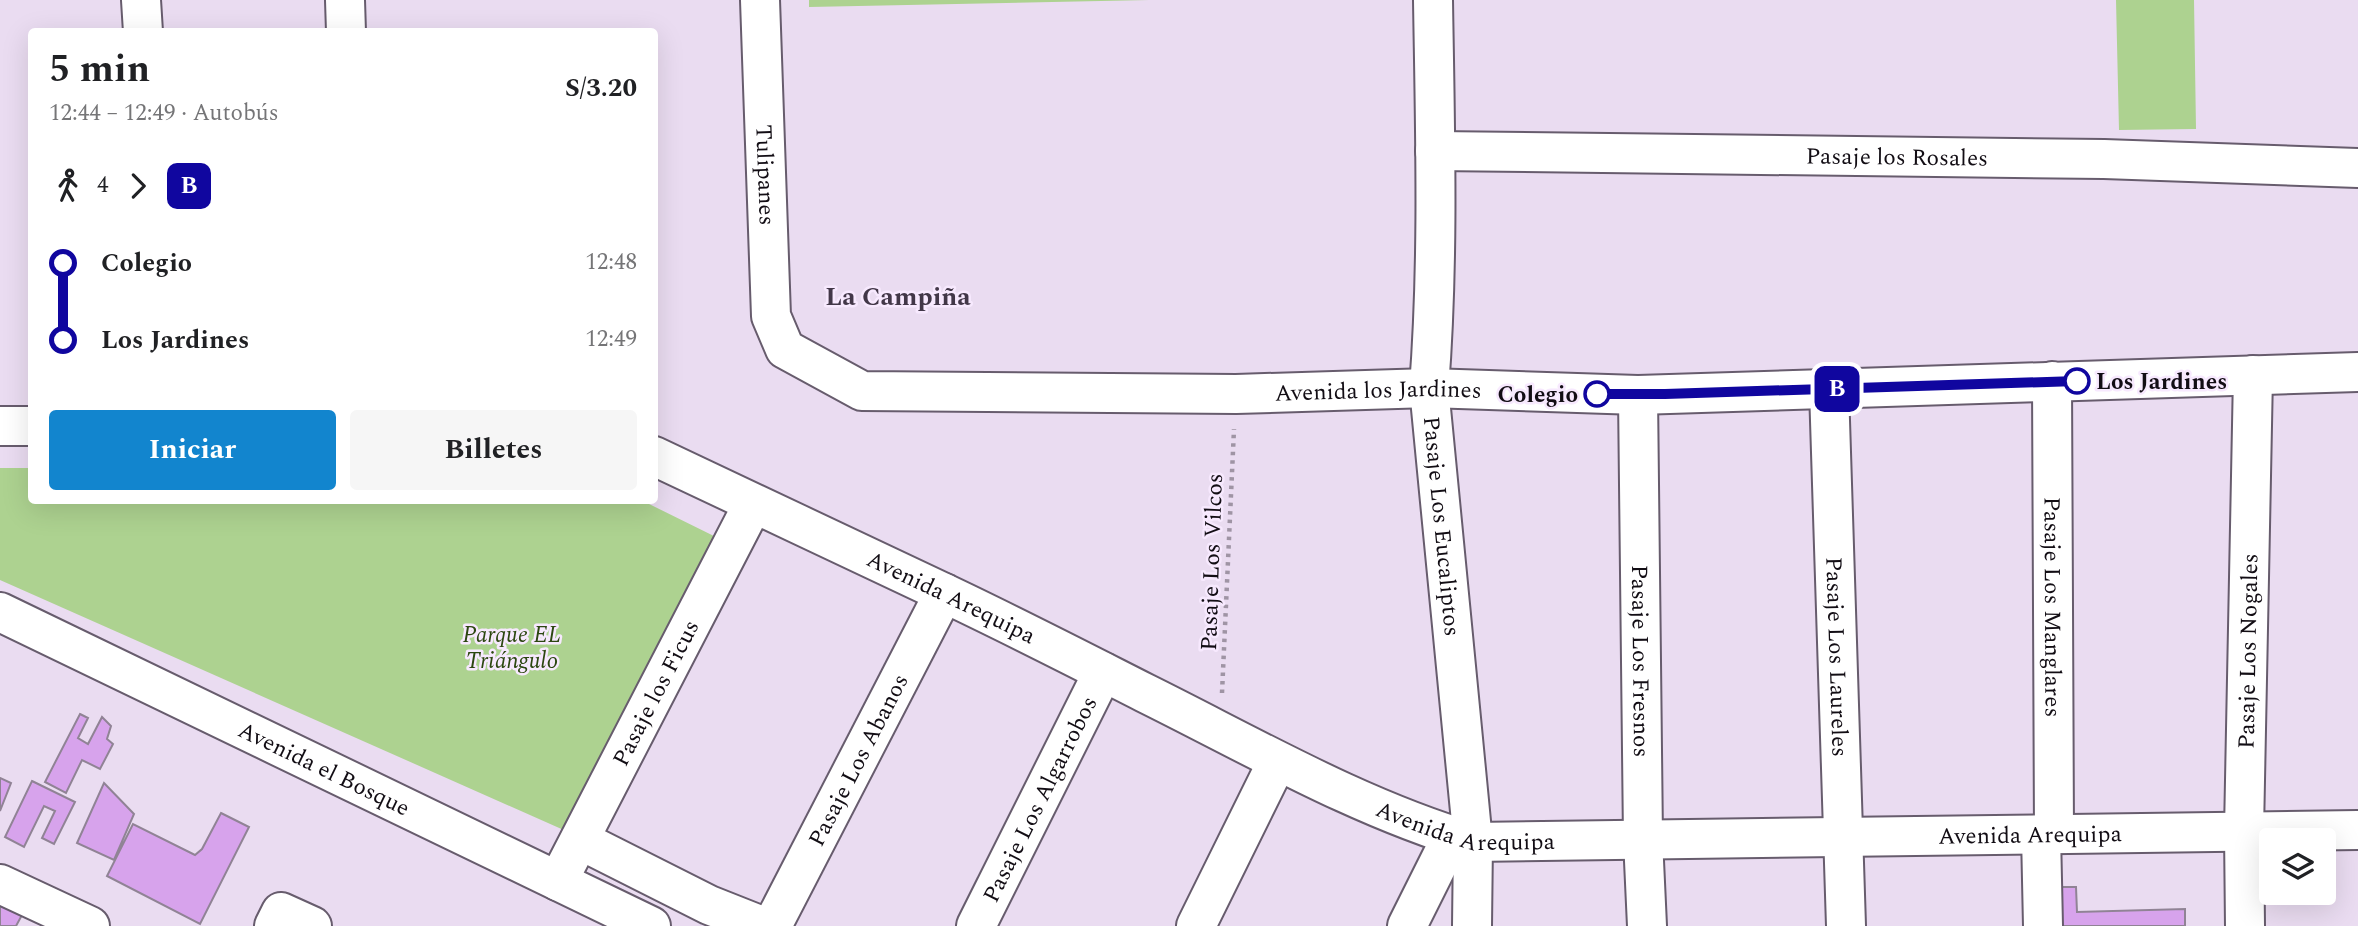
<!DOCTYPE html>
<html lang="es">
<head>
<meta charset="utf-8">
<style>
	:root { --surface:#fff; --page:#f6f6f6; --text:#202124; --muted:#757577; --accent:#1285ce }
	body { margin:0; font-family:Spectral,serif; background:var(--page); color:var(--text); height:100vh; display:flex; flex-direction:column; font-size:26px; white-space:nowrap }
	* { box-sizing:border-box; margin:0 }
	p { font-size:23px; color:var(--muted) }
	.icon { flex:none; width:38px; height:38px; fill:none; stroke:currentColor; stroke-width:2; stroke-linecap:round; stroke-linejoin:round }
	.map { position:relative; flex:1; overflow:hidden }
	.drawer { position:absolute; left:28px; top:28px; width:630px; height:476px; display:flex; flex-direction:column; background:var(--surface); border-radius:7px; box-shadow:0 7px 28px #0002 }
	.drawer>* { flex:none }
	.badge { padding:0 14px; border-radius:10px; font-size:24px; line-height:46px }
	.controls { position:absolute; left:2259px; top:828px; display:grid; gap:14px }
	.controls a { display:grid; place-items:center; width:77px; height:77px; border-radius:7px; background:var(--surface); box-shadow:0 7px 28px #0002; font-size:35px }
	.map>.badge { position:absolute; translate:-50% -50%; box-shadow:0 0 0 4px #fff }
	.legs { display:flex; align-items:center; gap:10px; height:77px; padding:0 21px; font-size:23px }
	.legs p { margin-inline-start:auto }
	.head { display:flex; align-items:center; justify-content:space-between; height:119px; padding:0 21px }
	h1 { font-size:38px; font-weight:700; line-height:52px }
	.cta { display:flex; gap:14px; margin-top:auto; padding:14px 21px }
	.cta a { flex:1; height:80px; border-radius:7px; background:var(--accent); color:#fff; font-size:28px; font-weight:700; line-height:80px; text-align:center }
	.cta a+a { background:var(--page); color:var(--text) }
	ul { padding:0 21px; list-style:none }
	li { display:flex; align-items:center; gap:24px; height:77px; font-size:26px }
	li i { display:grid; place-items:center; width:10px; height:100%; margin:0 9px; background:currentColor }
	li i::after { content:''; width:18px; height:18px; margin:-9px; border:5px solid; border-radius:50%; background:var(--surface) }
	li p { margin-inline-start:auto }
	li:first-child i { background:linear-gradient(#0000 50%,currentColor 0) }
	li:last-child i { background:linear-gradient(currentColor 50%,#0000 0) }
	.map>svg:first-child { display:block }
	.green { fill:#add290 }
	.building { fill:#d7a3ec; stroke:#908395; stroke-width:2 }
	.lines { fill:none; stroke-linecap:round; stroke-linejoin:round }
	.minor-casing { stroke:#675c6d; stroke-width:42 }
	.path { stroke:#9f94a4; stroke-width:4.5; stroke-dasharray:3.5 5; stroke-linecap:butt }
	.minor { stroke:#fff; stroke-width:38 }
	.line-1-casing { stroke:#fff; stroke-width:16 }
	.line-1 { stroke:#10069f; stroke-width:10 }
	.stop-1-dot { fill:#fff; stroke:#10069f; stroke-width:3.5 }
	.labels { text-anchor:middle; stroke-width:5; stroke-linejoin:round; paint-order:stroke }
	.street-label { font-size:23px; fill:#120d14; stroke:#f7e9fe }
	.stop-label { font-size:23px; font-weight:bold; fill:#120d14; stroke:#f7e9fe; text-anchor:start }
	.park-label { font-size:23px; font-style:italic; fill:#2c4710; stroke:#f7e9fe }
	.quarter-label { font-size:26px; font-weight:bold; fill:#423748; stroke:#f7e9fe }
</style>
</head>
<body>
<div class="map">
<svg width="2358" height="926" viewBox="0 0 2358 926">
	<rect width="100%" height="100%" fill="#eadcf1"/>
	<path class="green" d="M809,0H1149L809,7Z
		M2116,0H2194L2196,129L2119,130Z
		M0,468H31L32,500L643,501L722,540L584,839L0,580Z"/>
	<path class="building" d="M80,714L88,718L78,738L88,744L102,717L111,726L107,739L113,744L100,769L82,760L66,793L45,782Z
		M0,778L11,783L0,811Z
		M32,781L75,802L54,844L42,838L55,811L44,806L24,847L5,837Z
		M104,783L134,814L114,860L77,843Z
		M221,813L249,827L200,924L107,876L133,824L195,855L202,849Z
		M2044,887H2076L2077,912L2185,909V926H2045Z
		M0,905L22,915L16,926H0Z"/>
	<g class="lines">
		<g class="minor-casing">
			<g id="minor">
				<path d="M141,0L143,32"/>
				<path d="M345,0L346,32"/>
				<path id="s1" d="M760,0L771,316L785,349L862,391L1236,394L1429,388L1638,395L2358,372"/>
				<path id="s2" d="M1433,0C1435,129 1439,260 1429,388L1473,842L1472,926"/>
				<path id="s3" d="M1435,151L2104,159L2358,168"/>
				<path id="s4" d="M2052,381L2054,834"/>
				<path id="s5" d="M1829,389L1846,926"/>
				<path id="s6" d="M1638,395L1643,839L1647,926"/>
				<path d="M0,426H32"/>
				<path id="s7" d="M654,456C750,502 846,546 942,592C1010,624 1078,659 1145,693C1252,746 1358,808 1473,842L2358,830"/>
				<path id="s8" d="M0,612L651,926"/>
				<path d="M2041,834L2043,926"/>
				<path d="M580,840L709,905L762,926"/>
				<path id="s9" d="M558,881L753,504"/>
				<path d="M0,884L90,926"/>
				<path d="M274,926L281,912L312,926"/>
				<path id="s10" d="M772,926L944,593"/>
				<path id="s11" d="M976,926L1103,672"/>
				<path d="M1196,926L1277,762"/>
				<path d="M1407,926L1452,836"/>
				<path id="s12" d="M2245,926L2244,831L2253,375"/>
			</g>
		</g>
		<path class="path" d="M1222,693L1234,429"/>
		<use href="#minor" class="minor"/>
	</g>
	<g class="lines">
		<g class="line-1-casing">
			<path id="line-1" d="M1597,394H1665L2077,381"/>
		</g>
		<use href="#line-1" class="line-1"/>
	</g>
	<g class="stop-1-dot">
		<circle cx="2077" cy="381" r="12"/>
		<circle cx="1597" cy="394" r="12"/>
	</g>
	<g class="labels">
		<g class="street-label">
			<text dy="8" stroke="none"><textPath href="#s3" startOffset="462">Pasaje los Rosales</textPath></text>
			<text dy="8" stroke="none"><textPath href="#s1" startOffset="175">Tulipanes</textPath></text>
			<text dy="8" stroke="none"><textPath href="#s1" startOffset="956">Avenida los Jardines</textPath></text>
			<text dy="8" stroke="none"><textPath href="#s2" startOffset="527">Pasaje Los Eucaliptos</textPath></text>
			<text transform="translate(1211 562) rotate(-88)" y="8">Pasaje Los Vilcos</text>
			<text dy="8" stroke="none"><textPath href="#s7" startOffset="329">Avenida Arequipa</textPath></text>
			<text dy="8" stroke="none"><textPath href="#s4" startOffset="226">Pasaje Los Manglares</textPath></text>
			<text dy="8" stroke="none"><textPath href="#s12" startOffset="275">Pasaje Los Nogales</textPath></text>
			<text dy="8" stroke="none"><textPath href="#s5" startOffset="268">Pasaje Los Laureles</textPath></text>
			<text dy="8" stroke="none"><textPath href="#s6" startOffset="266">Pasaje Los Fresnos</textPath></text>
			<text dy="8" stroke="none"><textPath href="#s9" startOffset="212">Pasaje los Ficus</textPath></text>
			<text dy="8" stroke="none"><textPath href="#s10" startOffset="187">Pasaje Los Abanos</textPath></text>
			<text dy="8" stroke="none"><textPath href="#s8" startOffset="360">Avenida el Bosque</textPath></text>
			<text dy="8" stroke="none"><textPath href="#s11" startOffset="142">Pasaje Los Algarrobos</textPath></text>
			<text dy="8" stroke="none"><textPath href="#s7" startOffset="896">Avenida Arequipa</textPath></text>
			<text dy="8" stroke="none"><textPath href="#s7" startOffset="1463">Avenida Arequipa</textPath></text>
		</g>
		<g class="stop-label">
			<text x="2096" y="389">Los Jardines</text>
			<text x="1578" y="402" text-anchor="end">Colegio</text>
		</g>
		<g class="park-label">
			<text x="512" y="642">Parque EL<tspan x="512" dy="26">Triángulo</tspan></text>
		</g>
		<g class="quarter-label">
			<text x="898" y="305">La Campiña</text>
		</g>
	</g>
</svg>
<div class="controls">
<a><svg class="icon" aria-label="layers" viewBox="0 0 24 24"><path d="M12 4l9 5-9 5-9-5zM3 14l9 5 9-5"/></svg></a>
</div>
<b class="badge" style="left:1837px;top:389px;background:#10069f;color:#fff">B</b>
<section class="drawer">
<div class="head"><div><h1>5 min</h1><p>12:44 – 12:49 · Autobús</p></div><b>S/3.20</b></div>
<div class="legs"><svg class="icon" aria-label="walk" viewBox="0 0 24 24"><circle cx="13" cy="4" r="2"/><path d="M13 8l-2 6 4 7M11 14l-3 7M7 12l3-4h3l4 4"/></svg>4<svg class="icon" aria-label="forward" viewBox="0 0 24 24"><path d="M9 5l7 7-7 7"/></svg><b class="badge" style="background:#10069f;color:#fff">B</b></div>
<ul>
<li><i style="color:#10069f"></i><b>Colegio</b><p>12:48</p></li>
<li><i style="color:#10069f"></i><b>Los Jardines</b><p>12:49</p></li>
</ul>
<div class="cta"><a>Iniciar</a><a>Billetes</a></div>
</section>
</div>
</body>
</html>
